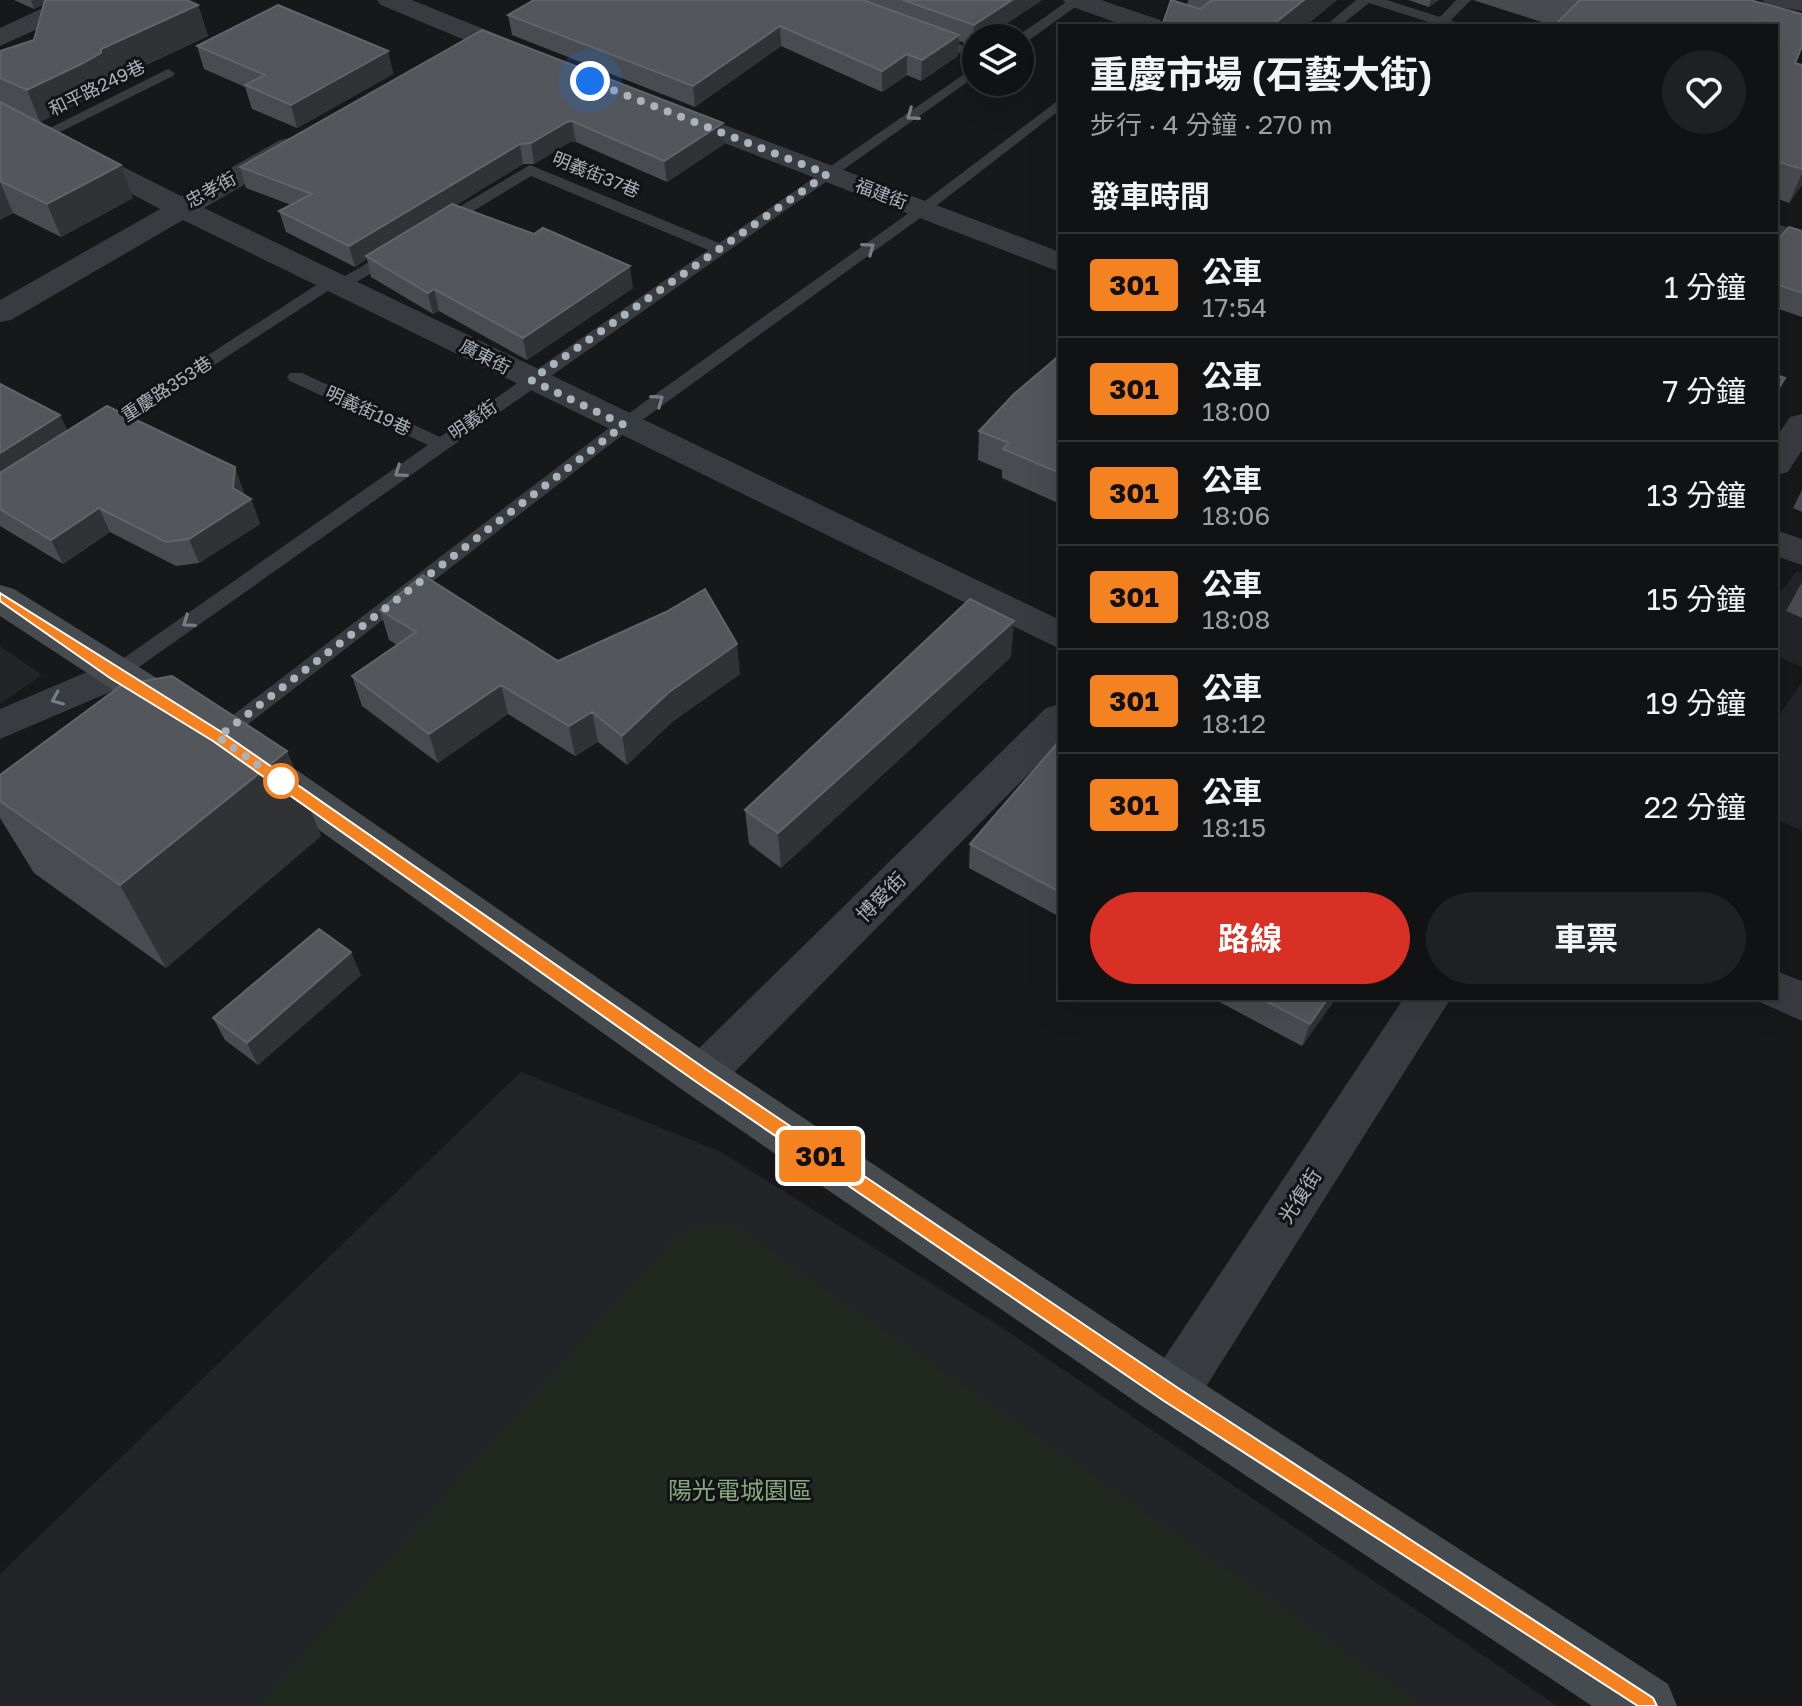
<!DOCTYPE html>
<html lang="zh-TW">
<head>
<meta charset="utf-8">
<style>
	:root { --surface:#111214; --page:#1e2022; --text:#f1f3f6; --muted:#9c9ea0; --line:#303234; --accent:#d93025 }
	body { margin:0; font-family:"Golos Text","Noto Sans TC",sans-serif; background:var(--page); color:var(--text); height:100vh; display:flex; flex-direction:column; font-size:30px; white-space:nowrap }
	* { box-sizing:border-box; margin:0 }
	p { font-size:26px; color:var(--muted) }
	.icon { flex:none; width:44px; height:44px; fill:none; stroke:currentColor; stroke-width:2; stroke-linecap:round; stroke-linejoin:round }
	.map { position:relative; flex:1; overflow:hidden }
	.sheet { position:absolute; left:1058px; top:24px; width:720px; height:976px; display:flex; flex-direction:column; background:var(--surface); border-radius:0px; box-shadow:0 8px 32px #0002,0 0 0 2px var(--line) }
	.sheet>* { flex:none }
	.badge { padding:0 16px; border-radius:6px; font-size:28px; line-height:52px }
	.buttons { position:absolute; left:962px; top:24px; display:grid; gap:16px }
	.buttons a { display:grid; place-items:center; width:72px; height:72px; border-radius:50%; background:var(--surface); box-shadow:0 8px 32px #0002,0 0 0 2px var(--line); font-size:40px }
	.you { position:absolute; width:40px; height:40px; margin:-20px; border:6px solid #fff; border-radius:50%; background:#1a73e8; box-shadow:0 0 0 12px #1a73e833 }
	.map>.badge { position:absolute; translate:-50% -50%; box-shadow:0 0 0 4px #fff }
	h2 { padding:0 32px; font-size:30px; line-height:72px }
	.round { display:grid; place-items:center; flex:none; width:84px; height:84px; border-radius:42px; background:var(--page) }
	.headline { display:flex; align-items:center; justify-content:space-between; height:136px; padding:0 32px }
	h1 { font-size:38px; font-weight:700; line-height:60px }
	.button { display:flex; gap:16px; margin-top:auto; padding:16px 32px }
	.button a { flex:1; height:92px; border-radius:48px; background:var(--accent); color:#fff; font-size:32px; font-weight:700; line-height:92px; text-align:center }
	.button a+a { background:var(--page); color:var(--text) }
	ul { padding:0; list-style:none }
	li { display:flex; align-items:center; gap:24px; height:104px; padding:0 32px; border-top:2px solid var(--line) }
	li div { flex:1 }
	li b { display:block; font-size:30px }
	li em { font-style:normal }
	li .badge { min-width:88px; font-weight:700; text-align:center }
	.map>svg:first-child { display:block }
	.built { fill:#232427 }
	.green { fill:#20281f }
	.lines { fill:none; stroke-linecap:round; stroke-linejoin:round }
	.lane { fill:#383b3f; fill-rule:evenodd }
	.street { fill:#383b3f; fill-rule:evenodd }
	.secondary { fill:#464b4f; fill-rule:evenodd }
	.wall { fill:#484b4f }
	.shaded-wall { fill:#303235 }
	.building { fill:#53565b; stroke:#60656a; stroke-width:2 }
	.oneway { stroke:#767d83 }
	.line { fill:#f58220; stroke:#fff; stroke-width:2 }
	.walk { stroke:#a9b3bb; stroke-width:8; stroke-dasharray:0 14.4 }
	.stop-dot { fill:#fff; stroke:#f58220; stroke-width:4 }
	.labels { text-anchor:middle; stroke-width:6; stroke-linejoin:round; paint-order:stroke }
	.far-street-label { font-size:18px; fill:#a9b3bb; stroke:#121315 }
	.street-label { font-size:20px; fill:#a9b3bb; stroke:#121315 }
	.near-park-label { font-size:24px; fill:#87a77e; stroke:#121315 }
</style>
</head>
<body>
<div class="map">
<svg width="1802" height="1706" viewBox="0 0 1802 1706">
	<rect width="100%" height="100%" fill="#17181a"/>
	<path class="built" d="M1797,571L1802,573V667L1776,656V598Z
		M0,646L42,675L0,704Z
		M1802,682V831L1776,819V720Z
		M521,1072L721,1152L1001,1327L1557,1706H0V1574Z"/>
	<path class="green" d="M728,1221L1424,1706H257L679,1232Z"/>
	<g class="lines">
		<path class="lane" d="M1069,0H1085L1025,43L1020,44V38H1015Z
			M1356,0H1387L1440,17L1456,0H1471L1451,20L1462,26H1441L1369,3L1340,26H1325Z
			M931,34L976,50V59L926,41V35Z
			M976,66V76L122,679H108L105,674L108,669L428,445L290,381L287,377L290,373H302L440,437L708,250L531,176L449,226H437V220L530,165L719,243Z
			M168,69L175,73L173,76L48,138H38L36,135Z
			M1060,99V110L927,213L630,429L225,742H211L208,737L211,732L618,421L917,207Z
			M393,248L401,253L399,256L347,288L334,287L108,434L102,436L93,430L327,278L340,279Z"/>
		<path class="street" d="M60,0H94L90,5L0,46V28Z
			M377,0H412L535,50L539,56L535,62H517L381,5Z
			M1063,0H1101L1160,20L1164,26H1126L1067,5Z
			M1762,0H1802V11L1766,5Z
			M669,104L1060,252V272L659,118L655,112L659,106Z
			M0,105L181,196L280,140L290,138L300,140L304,146L300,152L204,208L1060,620V649L183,220L11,320L0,322V300L160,209L0,124Z
			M1776,224L1802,232V251L1776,243Z
			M1802,414V450L1788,472L1776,475V438L1790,417Z
			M1776,530L1802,539V565L1776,556Z
			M115,660L129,664L134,674L129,684L0,739V709Z
			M1060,704V742L717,1090L701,1096L685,1090L678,1076L685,1062L1046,708Z
			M1776,971L1802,981V1021L1760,1002L1758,998H1776Z
			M1404,998H1451L1190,1412L1171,1419L1152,1412L1145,1394L1152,1376Z"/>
		<path class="secondary" d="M0,585L14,589L195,702L201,713L195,724L180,728L165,724L0,616Z
			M257,748L272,753L718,1061L1190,1375L1668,1684L1677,1706H1592L1152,1413L684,1091L242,775L236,764L242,753Z"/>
	</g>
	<path class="wall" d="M14,0H187L198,5L208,36L112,81V84L94,95L40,122L25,115L133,198L61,237L13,213L0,220V51L34,40L44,4L34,9Z
		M534,0H1042L985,38H976V44L973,46L959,41L958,56L921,81L907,75L882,92L781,46L695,107L512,35L508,15Z
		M1188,0H1337L1305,26H1162L1187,5Z
		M1408,0H1439L1429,7Z
		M1473,0H1750L1802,14V47L1795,63L1802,65V185L1789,203L1776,198V26H1554Z
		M482,30L724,144L667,182L576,142H570L534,164H523L456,205L633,288L527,360L439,311L433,314L371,277L367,259L355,267L286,232L279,211L291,205L246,188L240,167Z
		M197,46L388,51L393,74L297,128L252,109L245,87L204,69Z
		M1802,231V317L1776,308V242Z
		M1060,355V504L1002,478V470L978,460L979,431Z
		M0,384L68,431L244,492V495L251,499L260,524L199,563L176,566L110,532L63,564L0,526Z
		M1802,490V512L1793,508Z
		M1802,582V618L1786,611Z
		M380,610L558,661L740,674L672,722L627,765L598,742L575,756L508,714L438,763L362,706L352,676L397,645L389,640Z
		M1011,657L781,868L749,844L745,810Z
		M1060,740V917L969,868L970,844Z
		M287,751L321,836L166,968L34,873L0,818V775Z
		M361,975L258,1065L225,1040L213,1018Z
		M1212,998H1336L1302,1046Z"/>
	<path class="shaded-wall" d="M31,0H53L34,9Z
		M1012,0H1042L985,38H976V44L973,46L974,25Z
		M1304,0H1337L1305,26H1271Z
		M1431,0H1439L1429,7Z
		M198,5L208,36L112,81V84L94,95L40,122L27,90L101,49Z
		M780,26L781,46L695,107L693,86Z
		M959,35L958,56L921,81L922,60Z
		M388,51L393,74L297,128L291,105Z
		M907,54V75L882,92V71Z
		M572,121L576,142H570L534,164L531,143L567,122Z
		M723,123L724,144L667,182L664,161Z
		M520,144L523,164L369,258L366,256L367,259L355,267L349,246Z
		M121,165L133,198L61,237L47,204Z
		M1802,173V185L1789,203Z
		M0,182L13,213L0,220Z
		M630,266L633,288L527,360L523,338Z
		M434,289L439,311L433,314L428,293Z
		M1785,378L1776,398V392Z
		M60,415L72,439L0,485V453Z
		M235,467L244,492L243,504L251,499L260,524L199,563L189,539L233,488Z
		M99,508L110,532L63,564L51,540Z
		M1014,621L1011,657L781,868L778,833Z
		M737,644L740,674L672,722L627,765L622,736L668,693Z
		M501,685L508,714L438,763L429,734Z
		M592,712L598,742L575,756L569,726Z
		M287,751L321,836L166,968L120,885Z
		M351,952L361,975L258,1065L247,1043Z
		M1328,998H1336L1302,1046L1310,1024Z"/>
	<path class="building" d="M45,0H187L198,5L101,49V53L83,63L27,90L0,78V51L34,40Z
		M534,0H863L959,35L922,60L907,54L882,71L780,26L693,86L508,15Z
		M903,0H1012L974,25Z
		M1171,0L1200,9L1212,0H1304L1271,26H1162Z
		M1580,0H1750L1802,14V46L1795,63L1802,65V169L1776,161V26H1554Z
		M278,5L388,51L291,105L245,85L265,75L197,46Z
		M482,30L723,123L664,161L572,121L567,122L531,143L520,144L349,246L279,211L312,194L240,167Z
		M0,102L121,165L47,204L0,181Z
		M452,204L534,234L543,228L630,266L523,338L434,289L428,293L366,256Z
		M1789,227L1802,231V293L1776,284V242Z
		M1060,355V473L1003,449L1009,443L979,431L1014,394Z
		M1776,375L1785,378L1776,392Z
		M0,384L60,415L0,453Z
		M107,406L235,467L233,488L251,499L189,539L166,542L99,508L51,540L0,509V473Z
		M423,575L558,661L666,612L705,589L737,644L668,693L622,736L592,712L569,726L501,685L429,734L352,676L416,632L380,610Z
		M970,599L1014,621L778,833L745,810Z
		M172,676L287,751L120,885L0,801V775L122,685Z
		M1060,740V892L970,844Z
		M319,929L351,952L247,1043L213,1018Z
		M1260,998H1328L1310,1024Z"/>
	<defs><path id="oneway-chevron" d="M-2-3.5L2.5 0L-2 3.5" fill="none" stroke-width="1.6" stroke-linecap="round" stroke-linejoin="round" transform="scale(2)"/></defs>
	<g class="oneway">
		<use href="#oneway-chevron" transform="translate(912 115) rotate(145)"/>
		<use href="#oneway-chevron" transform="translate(869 248) rotate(-36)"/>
		<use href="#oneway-chevron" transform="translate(658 400) rotate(-36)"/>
		<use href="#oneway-chevron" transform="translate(400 472) rotate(145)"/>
		<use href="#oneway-chevron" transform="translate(188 622) rotate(145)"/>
		<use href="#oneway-chevron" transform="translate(57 699) rotate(157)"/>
	</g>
	<path class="line" d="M0,593L223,733L707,1070L1178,1388L1653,1698L1657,1706H1638L1164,1401L695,1081L213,741L110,678L0,601Z"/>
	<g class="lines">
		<path class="walk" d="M281,781L218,737L624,425L531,380L827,174L590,81"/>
	</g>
	<circle class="stop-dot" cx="281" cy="781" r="16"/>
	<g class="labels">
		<g class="far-street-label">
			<text transform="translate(97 88) rotate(-26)" y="6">和平路249巷</text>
			<text transform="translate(596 175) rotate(22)" y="6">明義街37巷</text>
			<text transform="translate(211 190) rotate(-29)" y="6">忠孝街</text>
			<text transform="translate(881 194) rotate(21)" y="6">福建街</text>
			<text transform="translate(485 357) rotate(27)" y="6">廣東街</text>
			<text transform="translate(167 389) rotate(-33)" y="6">重慶路353巷</text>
			<text transform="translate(368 411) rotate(25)" y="6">明義街19巷</text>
			<text transform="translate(473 420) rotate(-35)" y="6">明義街</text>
		</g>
		<g class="street-label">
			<text transform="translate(881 897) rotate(-45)" y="7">博愛街</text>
			<text transform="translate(1300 1196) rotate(-57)" y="7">光復街</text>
		</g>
		<g class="near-park-label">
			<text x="740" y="1499">陽光電城園區</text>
		</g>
	</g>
</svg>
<div class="buttons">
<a><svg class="icon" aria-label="layers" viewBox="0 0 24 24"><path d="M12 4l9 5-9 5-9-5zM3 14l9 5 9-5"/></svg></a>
</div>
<div class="you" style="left:590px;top:81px"></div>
<b class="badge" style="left:820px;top:1156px;background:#f58220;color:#111">301</b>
<section class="sheet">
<div class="headline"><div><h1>重慶市場 (石藝大街)</h1><p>步行 · 4 分鐘 · 270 m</p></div><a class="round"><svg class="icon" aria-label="heart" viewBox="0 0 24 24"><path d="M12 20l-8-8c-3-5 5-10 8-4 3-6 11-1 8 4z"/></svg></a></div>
<h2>發車時間</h2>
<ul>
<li><span class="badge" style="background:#f58220;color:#111">301</span><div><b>公車</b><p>17:54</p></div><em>1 分鐘</em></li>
<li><span class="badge" style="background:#f58220;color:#111">301</span><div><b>公車</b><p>18:00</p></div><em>7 分鐘</em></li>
<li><span class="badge" style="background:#f58220;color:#111">301</span><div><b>公車</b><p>18:06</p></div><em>13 分鐘</em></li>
<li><span class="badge" style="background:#f58220;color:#111">301</span><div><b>公車</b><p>18:08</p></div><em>15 分鐘</em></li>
<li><span class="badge" style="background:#f58220;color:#111">301</span><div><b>公車</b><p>18:12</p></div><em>19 分鐘</em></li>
<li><span class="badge" style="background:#f58220;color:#111">301</span><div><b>公車</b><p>18:15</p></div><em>22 分鐘</em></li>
</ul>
<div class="button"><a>路線</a><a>車票</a></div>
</section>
</div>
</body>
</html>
